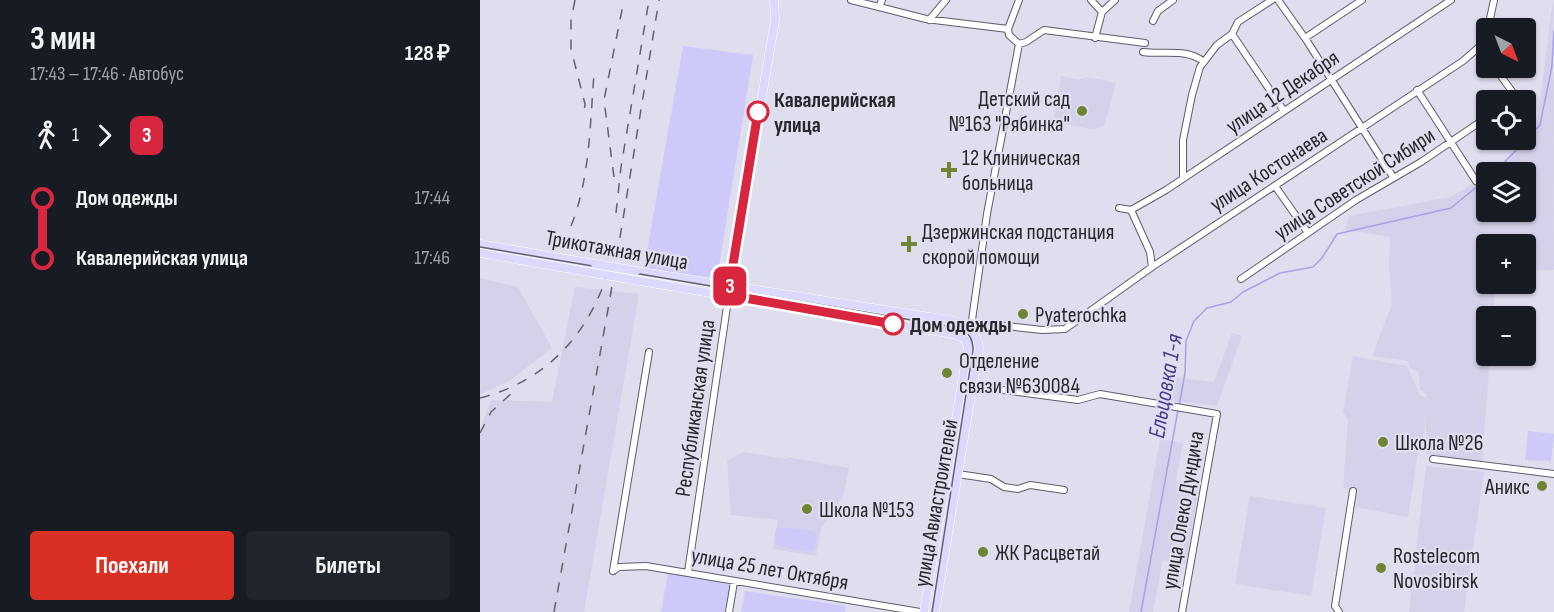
<!DOCTYPE html>
<html lang="ru">
<head>
<meta charset="utf-8">
<style>
	:root { --surface:#171b24; --page:#20242c; --text:#f1f3f6; --muted:#9ea1a6; --accent:#d93025 }
	body { margin:0; font-family:"Sofia Sans Condensed",sans-serif; background:var(--page); color:var(--text); height:100vh; display:flex; flex-direction:column; font-size:22px; white-space:nowrap }
	* { box-sizing:border-box; margin:0 }
	p { font-size:20px; color:var(--muted) }
	.icon { flex:none; width:33px; height:33px; fill:none; stroke:currentColor; stroke-width:2; stroke-linecap:round; stroke-linejoin:round }
	.map { position:relative; flex:1; overflow:hidden }
	.side { display:flex; flex-direction:column; background:var(--surface); width:480px }
	.side>* { flex:none }
	.badge { padding:0 12px; border-radius:9px; font-size:21px; line-height:39px }
	.needle { width:39px; rotate:138deg }
	.fabs { position:absolute; left:996px; top:18px; display:grid; gap:12px }
	.fabs a { display:grid; place-items:center; width:60px; height:60px; border-radius:6px; background:var(--surface); box-shadow:0 2px 4px #0004; font-size:30px }
	.map>.badge { position:absolute; translate:-50% -50%; box-shadow:0 0 0 3px #fff }
	.legs { display:flex; align-items:center; gap:9px; height:66px; padding:0 30px; font-size:20px }
	.legs p { margin-inline-start:auto }
	.summary { display:flex; align-items:center; justify-content:space-between; height:102px; padding:0 30px }
	h1 { font-size:33px; font-weight:700; line-height:45px }
	.action { display:flex; gap:12px; margin-top:auto; padding:12px 30px }
	.action a { flex:1; height:69px; border-radius:6px; background:var(--accent); color:#fff; font-size:24px; font-weight:700; line-height:69px; text-align:center }
	.action a+a { background:var(--page); color:var(--text) }
	ul { padding:0 30px; list-style:none }
	li { display:flex; align-items:center; gap:21px; height:60px; font-size:22px }
	li i { display:grid; place-items:center; width:9px; height:100%; margin:0 8px; background:currentColor }
	li i::after { content:''; width:15px; height:15px; margin:-8px; border:4px solid; border-radius:50%; background:var(--surface) }
	li p { margin-inline-start:auto }
	li:first-child i { background:linear-gradient(#0000 50%,currentColor 0) }
	li:last-child i { background:linear-gradient(currentColor 50%,#0000 0) }
	main { display:flex; flex:1; min-height:0 }
	.map>svg:first-child { display:block }
	.built { fill:#d3d2ea }
	.green { fill:#cdcaf9 }
	.lines { fill:none; stroke-linecap:round; stroke-linejoin:round }
	.stream { stroke:#a7a1eb; stroke-width:1.5 }
	.minor-casing { stroke:#5d5c6a; stroke-width:8 }
	.major-casing { stroke:#fff; stroke-width:9 }
	.minor { stroke:#fff; stroke-width:6 }
	.major { stroke:#dbd9fd; stroke-width:8 }
	.tram { stroke:#62626b; stroke-width:1.5 }
	.rail { stroke:#62626b; stroke-width:1.5; stroke-dasharray:10 10; stroke-linecap:butt }
	.major-bridge-casing { stroke:#fff; stroke-width:9; stroke-linecap:butt }
	.major-bridge { stroke:#dbd9fd; stroke-width:8 }
	.line-1-casing { stroke:#fff; stroke-width:14 }
	.line-1 { stroke:#d7263d; stroke-width:9 }
	.poi-dot { fill:#6f8435; stroke:#dfdeee; stroke-width:2 }
	.stop-1-dot { fill:#fff; stroke:#d7263d; stroke-width:3 }
	.labels { text-anchor:middle; stroke-width:4.5; stroke-linejoin:round; paint-order:stroke }
	.street-label { font-size:22px; fill:#27272d; stroke:#dfdeee }
	.poi-label { font-size:22px; fill:#27272d; stroke:#dfdeee; text-anchor:start }
	.stop-label { font-size:22px; font-weight:bold; fill:#27272d; stroke:#dfdeee; text-anchor:start }
	.water-label { font-size:24px; font-style:italic; fill:#49398e; stroke:#dfdeee }
</style>
</head>
<body>
<main>
<section class="side">
<div class="summary"><div><h1>3 мин</h1><p>17:43 – 17:46 · Автобус</p></div><b>128 ₽</b></div>
<div class="legs"><svg class="icon" aria-label="walk" viewBox="0 0 24 24"><circle cx="13" cy="4" r="2"/><path d="M13 8l-2 6 4 7M11 14l-3 7M7 12l3-4h3l4 4"/></svg>1<svg class="icon" aria-label="forward" viewBox="0 0 24 24"><path d="M9 5l7 7-7 7"/></svg><b class="badge" style="background:#d7263d;color:#fff">3</b></div>
<ul>
<li><i style="color:#d7263d"></i><b>Дом одежды</b><p>17:44</p></li>
<li><i style="color:#d7263d"></i><b>Кавалерийская улица</b><p>17:46</p></li>
</ul>
<div class="action"><a>Поехали</a><a>Билеты</a></div>
</section>
<div class="map">
<svg width="1074" height="612" viewBox="0 0 1074 612">
	<rect width="100%" height="100%" fill="#dfdeee"/>
	<path class="built" d="M1073,0L1074,270L1046,271V244H1006V284H1016L1013,316H1006V356H1010L1002,461L946,454V414L944,433L938,452L928,517L876,507L877,490L863,488L868,420L863,412L873,356L927,366L940,395L946,398L947,394L940,390L939,372L930,368L927,361L892,356L912,304L909,268L910,237L865,230L869,216L970,197L1006,176V212H1046V172H1012L1056,132Z
		M581,76L598,80L607,77L636,83L624,127L612,129L573,122Z
		M0,278L38,287L72,348L26,383L0,394Z
		M95,287L159,294L104,612H0V429L11,400L72,402Z
		M752,333L762,336L737,406L689,400L692,377L734,382Z
		M680,439L703,443L696,481L719,485L706,564L683,560L673,612H649Z
		M263,452L307,459L308,457L369,468L363,497L341,528L336,556L293,549L298,520L251,515L247,461Z
		M946,466L1004,472L984,612H929Z
		M770,496L846,508L831,596L755,584Z"/>
	<path class="green" d="M203,46L273,55L237,279L164,268Z
		M1048,431L1074,434L1071,461L1045,460Z
		M301,527L334,531L337,535L335,549L330,551L297,546L294,542L296,529Z
		M188,573L250,584L245,612H181Z
		M265,591L366,606L365,612H261Z"/>
	<g class="lines">
		<path class="stream" d="M1015,172L1060,125L1072,66L1074,31
			M699,406L705,373L706,341L714,321L727,308L751,302L763,292L800,273L833,267L842,258L857,234L971,208L1006,179
			M661,612L698,410"/>
		<g class="minor-casing">
			<path id="minor" d="M371,0L399,7L402,0
				M611,0L622,12L615,38
				M798,0L827,41L913,177
				M399,7L446,19L528,29L529,35L539,44L546,42L564,30L665,43
				M622,12L635,0
				M449,20L466,0
				M673,21L678,11L693,0
				M1008,28L1014,0
				M528,29L539,0
				M752,34L804,111
				M825,38L882,0
				M999,47L1006,57
				M663,52C684,55 707,48 724,62
				M1015,68L1034,94L1029,100
				M937,90L996,181
				M703,177V140L712,95L720,67L737,45L752,34L758,22L792,0
				M795,186L828,233
				M639,208L651,210
				M651,210L686,190L971,0
				M651,210L670,252L672,267
				M761,279L876,200L941,162L1006,118
				M491,327L507,214L539,44
				M493,330L508,324L562,330L585,329L672,267L983,61L999,47L1006,35
				M493,386L598,400L620,394L737,414L702,612
				M953,459L1074,474
				M478,474L511,479L524,487L538,489L550,485L584,490
				M133,571L139,567L166,566L440,612
				M133,571L169,352
				M208,572L250,286
				M249,612L254,582
				M859,612L855,606L873,491"/>
		</g>
		<g class="major-casing">
			<path id="major" d="M0,244L115,264
				M0,253L114,273
				M156,271L437,315C462,320 495,317 499,347L455,612
				M154,280L473,334L484,338L488,346
				M250,286L295,20L294,0
				M444,612L489,341"/>
		</g>
		<use href="#minor" class="minor"/>
		<use href="#major" class="major"/>
		<path class="tram" d="M0,247L479,328C490,332 493,340 493,350L452,612"/>
		<path class="rail" d="M95,0L91,20V49L105,104L104,112
			M134,177L124,100L144,0
			M136,213L141,167L169,0
			M91,226C110,179 110,124 114,74
			M0,398C63,382 105,339 126,278
			M0,433L11,412L33,392
			M74,612L130,298L179,0"/>
		<g class="major-bridge-casing">
			<path id="major-bridge" d="M115,264L156,271
				M114,273L154,280"/>
		</g>
		<use href="#major-bridge" class="major-bridge"/>
	</g>
	<g class="lines">
		<g class="line-1-casing">
			<path id="line-1" d="M278,112L248,295L413,324"/>
		</g>
		<use href="#line-1" class="line-1"/>
	</g>
	<g class="poi-dot">
		<circle cx="602" cy="111" r="6"/>
		<path d="M466 161h6v6h6v6h-6v6h-6v-6h-6v-6h6z"/>
		<path d="M426 235h6v6h6v6h-6v6h-6v-6h-6v-6h6z"/>
		<circle cx="543" cy="314" r="6"/>
		<circle cx="467" cy="373" r="6"/>
		<circle cx="903" cy="442" r="6"/>
		<circle cx="1062" cy="486" r="6"/>
		<circle cx="327" cy="509" r="6"/>
		<circle cx="503" cy="552" r="6"/>
		<circle cx="901" cy="568" r="6"/>
	</g>
	<g class="stop-1-dot">
		<circle cx="278" cy="112" r="10"/>
		<circle cx="413" cy="324" r="10"/>
	</g>
	<g class="labels">
		<g class="street-label">
			<text transform="translate(802 91) rotate(-34)" y="8">улица 12 Декабря</text>
			<text transform="translate(788 169) rotate(-33)" y="8">улица Костонаева</text>
			<text transform="translate(874 183) rotate(-33)" y="8">улица Советской Сибири</text>
			<text transform="translate(137 249) rotate(10)" y="8">Трикотажная улица</text>
			<text transform="translate(214 408) rotate(-82)" y="8">Республиканская улица</text>
			<text transform="translate(455 503) rotate(-80)" y="8">улица Авиастроителей</text>
			<text transform="translate(702 510) rotate(-80)" y="8">улица Олеко Дундича</text>
			<text transform="translate(290 568) rotate(10)" y="8">улица 25 лет Октября</text>
		</g>
		<g class="poi-label">
			<text x="590" y="106" text-anchor="end">Детский сад<tspan x="590" dy="25">№163 "Рябинка"</tspan></text>
			<text x="482" y="165">12 Клиническая<tspan x="482" dy="25">больница</tspan></text>
			<text x="442" y="239">Дзержинская подстанция<tspan x="442" dy="25">скорой помощи</tspan></text>
			<text x="555" y="322">Pyaterochka</text>
			<text x="479" y="368">Отделение<tspan x="479" dy="25">связи №630084</tspan></text>
			<text x="915" y="450">Школа №26</text>
			<text x="1050" y="494" text-anchor="end">Аникс</text>
			<text x="339" y="517">Школа №153</text>
			<text x="515" y="560">ЖК Расцветай</text>
			<text x="913" y="563">Rostelecom<tspan x="913" dy="25">Novosibirsk</tspan></text>
		</g>
		<g class="stop-label">
			<text x="294" y="107">Кавалерийская<tspan x="294" dy="25">улица</tspan></text>
			<text x="430" y="332">Дом одежды</text>
		</g>
		<g class="water-label">
			<text transform="translate(685 386) rotate(-80)" y="8">Ельцовка 1-я</text>
		</g>
	</g>
</svg>
<div class="fabs">
<a><svg class="needle" viewBox="-14 -14 28 28"><path d="M0-13l5 13h-10z" fill="#e53935"/><path d="M0 13l5-13h-10z" fill="#9ea1a6"/></svg></a>
<a><svg class="icon" aria-label="locate" viewBox="0 0 24 24"><circle cx="12" cy="12" r="6"/><path d="M12 2v4M12 18v4M2 12h4M18 12h4"/></svg></a>
<a><svg class="icon" aria-label="layers" viewBox="0 0 24 24"><path d="M12 4l9 5-9 5-9-5zM3 14l9 5 9-5"/></svg></a>
<a>+</a>
<a>−</a>
</div>
<b class="badge" style="left:250px;top:286px;background:#d7263d;color:#fff">3</b>
</div>
</main>
</body>
</html>
